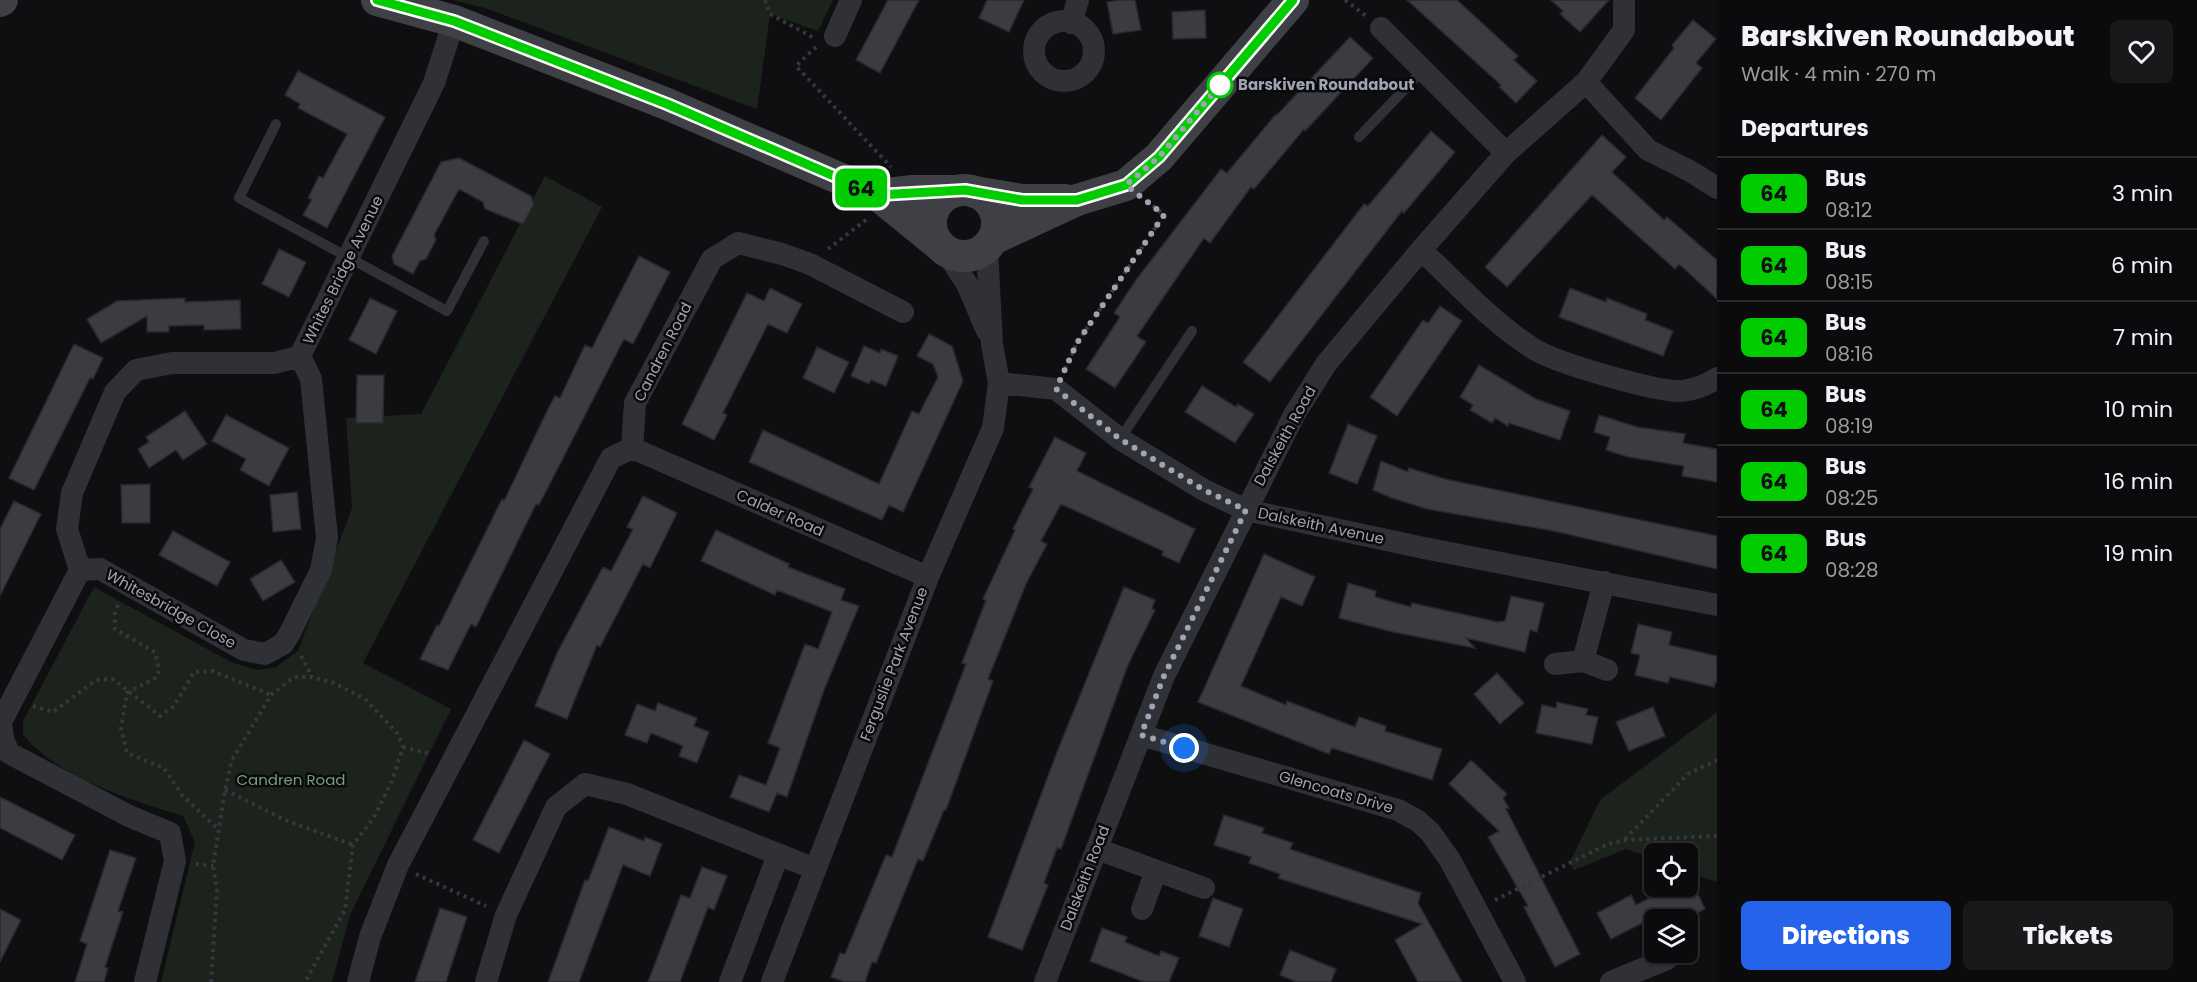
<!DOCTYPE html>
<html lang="en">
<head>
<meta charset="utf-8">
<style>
	:root { --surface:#0b0b0d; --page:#19191b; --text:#f1f3f6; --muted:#9a9b9d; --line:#2b2b2e; --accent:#2563eb }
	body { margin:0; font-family:Poppins,sans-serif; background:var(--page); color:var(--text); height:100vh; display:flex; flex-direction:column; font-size:22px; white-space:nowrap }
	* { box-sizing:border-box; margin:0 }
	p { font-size:20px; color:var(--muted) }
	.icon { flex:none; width:33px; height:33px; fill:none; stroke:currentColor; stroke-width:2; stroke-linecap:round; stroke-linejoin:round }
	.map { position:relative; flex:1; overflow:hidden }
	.details { display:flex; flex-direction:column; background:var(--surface); width:480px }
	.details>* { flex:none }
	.badge { padding:0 12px; border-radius:9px; font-size:21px; line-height:39px }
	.fabs { position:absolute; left:1644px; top:843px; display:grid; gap:12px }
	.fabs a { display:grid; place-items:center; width:54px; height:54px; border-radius:9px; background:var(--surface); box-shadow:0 2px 4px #0004,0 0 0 2px var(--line); font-size:30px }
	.you { position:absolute; width:30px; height:30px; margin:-15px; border:4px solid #fff; border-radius:50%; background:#1a73e8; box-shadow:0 0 0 9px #1a73e833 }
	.map>.badge { position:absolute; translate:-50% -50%; box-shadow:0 0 0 3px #fff }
	h2 { padding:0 24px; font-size:22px; line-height:54px }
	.round { display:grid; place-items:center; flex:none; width:63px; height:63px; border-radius:9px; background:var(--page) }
	.headline { display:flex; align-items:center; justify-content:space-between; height:102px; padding:0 24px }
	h1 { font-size:28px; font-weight:800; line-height:45px }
	.action { display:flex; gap:12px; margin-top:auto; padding:12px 24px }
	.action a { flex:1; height:69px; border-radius:9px; background:var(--accent); color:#fff; font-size:24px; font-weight:800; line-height:69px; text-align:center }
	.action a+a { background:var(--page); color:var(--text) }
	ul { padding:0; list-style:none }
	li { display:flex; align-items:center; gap:18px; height:72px; padding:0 24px; border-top:2px solid var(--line) }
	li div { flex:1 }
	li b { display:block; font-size:22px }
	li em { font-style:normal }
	li .badge { min-width:66px; font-weight:700; text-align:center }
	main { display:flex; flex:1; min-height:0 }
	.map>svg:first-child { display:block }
	.green { fill:#1c231d }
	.building { fill:#3b3c41; stroke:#29292d; stroke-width:1.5 }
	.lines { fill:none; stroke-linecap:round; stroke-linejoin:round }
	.path { stroke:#36383d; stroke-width:4; stroke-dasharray:3 4.5; stroke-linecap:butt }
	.lane { stroke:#303136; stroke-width:10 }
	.street { stroke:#303136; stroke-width:22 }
	.secondary { stroke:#3e4046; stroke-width:32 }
	.line-casing { stroke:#fff; stroke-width:14 }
	.line { stroke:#0c0; stroke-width:9 }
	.walk { stroke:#a0a4b2; stroke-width:6; stroke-dasharray:0 10.8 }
	.stop-dot { fill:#fff; stroke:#0c0; stroke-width:3 }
	.labels { text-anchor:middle; stroke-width:5; stroke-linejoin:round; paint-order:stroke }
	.stop-label { font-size:15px; font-weight:bold; fill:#a0a4b2; stroke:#0a0a0c; text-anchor:start }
	.street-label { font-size:15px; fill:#a0a4b2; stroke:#0a0a0c }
	.park-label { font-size:15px; fill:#769e7b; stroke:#0a0a0c }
</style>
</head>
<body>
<main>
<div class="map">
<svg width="1717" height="982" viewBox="0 0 1717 982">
	<rect width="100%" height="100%" fill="#0f0f11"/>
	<path class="green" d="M453,0H833L818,31L770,14L757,109L485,8Z
		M545,176L602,207L363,663L451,709L350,915L332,982H161L195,842L183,816C129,799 60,779 23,735V721L94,587L231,662L257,670L276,667L298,651L352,508L346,418L421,414Z
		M1717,712V882L1688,872V854H1654V859L1626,849L1574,870L1570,862L1600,800Z"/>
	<path class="building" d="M888,0H919L880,73L856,60Z
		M987,0H1024L1009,32L979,18Z
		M1119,0H1135L1141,30L1113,34L1107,2Z
		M1407,0H1457L1518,56L1514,60L1537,81L1516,103L1499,87L1501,85Z
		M1551,0H1609L1580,32L1560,14L1563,11Z
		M1205,10L1206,38L1173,39L1172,12Z
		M1693,20L1716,39L1696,63L1702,68L1661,120L1635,98L1674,48L1672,45Z
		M1350,37L1373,58L1305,131L1304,129L1254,189L1251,187L1210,243L1204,238L1137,336L1146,342L1115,388L1086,369L1120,317L1114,313L1136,280L1221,169L1227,173L1276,114L1277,115Z
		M298,71L385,117L327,228L303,215L312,199L308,198L319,176L323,178L347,134L298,108L300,104L285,95Z
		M1431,131L1455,152L1404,213L1402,211L1270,382L1243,362L1364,204L1368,206Z
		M1602,135L1626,157L1612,172L1664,220L1667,217L1717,260V299L1679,264L1675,269L1592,195L1507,287L1485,267Z
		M459,158L531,196L534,204L523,224L485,209L483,202L459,189L434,235L436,240L426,259L420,261L413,274L394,264L392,256L441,162Z
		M279,249L306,262L289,297L262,284Z
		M639,256L670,272L633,344L624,339L539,505L536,504L476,627L471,624L448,670L420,659L437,625L439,626L502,499L504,501L549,407L555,396L560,398L585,345L592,348Z
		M770,288L802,304L787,333L768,324L723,413L727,415L714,440L682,424L747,293L764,301Z
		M1570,288L1606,302L1607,298L1647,314L1645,320L1673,331L1663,356L1559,317Z
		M185,298V302L240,300L241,329L204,330V325L169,326V332H147V316L101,343L87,319L117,301Z
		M370,298L397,311L376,354L349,340Z
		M1440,306L1462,321L1397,416L1370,397L1423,320L1428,323Z
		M929,334L952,346L963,381L903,512L889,505L882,520L749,462L763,430L879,484L912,411L919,414L938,377L933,364L917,356Z
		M74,344L103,358L93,379L90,378L34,490L9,478Z
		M864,346L880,353L881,349L898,356L886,386L871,380L869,384L851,376Z
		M817,347L849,362L834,393L803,378Z
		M1479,365L1536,399L1570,411L1560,440L1509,423L1508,426L1495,418L1492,423L1470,410L1473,405L1460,397Z
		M357,375H384L383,423H356Z
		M1202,386L1236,407L1238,404L1254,414L1235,443L1185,412Z
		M185,411L207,444L183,460L176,450L149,468L138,449L149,442L146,437Z
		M226,415L289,448L269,486L240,470L246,459L212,441Z
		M1599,415L1637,427L1685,434L1683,443L1717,449V482L1682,476L1684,466L1628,457L1606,450L1610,437L1594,432Z
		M1348,424L1377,436L1357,484L1329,473Z
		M1055,437L1086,453L1077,471L1195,529L1179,563L1162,555L1163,551L1061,504L1041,541L1047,544L1026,584L988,679L993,681L946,810H944L923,861L918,859L876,963L872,962L865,982H845L831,977L840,953L845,954L886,855L892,857L966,664L962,663L986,600L983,599L1015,530L1013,529L1033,489L1029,487Z
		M1381,461L1408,472L1409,468L1445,479L1717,536V569L1554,531L1427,509L1392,498L1373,490Z
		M150,484V523H122L121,485Z
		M297,492L301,529L273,532L270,495Z
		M643,496L677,513L650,568L643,564L600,647L597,645L567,719L535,706L558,651L603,567L611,571L633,529L627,527Z
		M14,501L41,514L0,596V529Z
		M716,530L789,564L788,567L845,589L841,600L859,606L824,690L787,797L777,793L769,812L730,797L739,775L766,785L780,748L768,743L805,644L818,649L832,612L777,590L775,595L701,561Z
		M173,531L230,562L217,586L159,555Z
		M1264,554L1315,577L1302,606L1281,597L1241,686L1286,705L1287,701L1355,727L1359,717L1386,726L1385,731L1442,749L1432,780L1332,748L1329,754L1198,702Z
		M281,560L295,582L263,601L250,579Z
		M1348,583L1376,591L1375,597L1411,607L1412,603L1498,622L1505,621L1511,596L1544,603L1537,632L1530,630L1525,652L1466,638L1475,648L1393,632L1339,618Z
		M1124,587L1155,600L1152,609L1155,610L1128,665L1061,849L1057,848L1044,883L1048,885L1022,950L988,937L1057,752Z
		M1638,624L1672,632L1669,645L1717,656V683L1715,682L1714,687L1670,677L1668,683L1635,675L1640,655L1631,653Z
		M1497,673L1524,703L1500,724L1474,694Z
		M1557,702L1588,709L1586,715L1598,717L1592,744L1536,733L1542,705L1556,708Z
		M658,703L697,718L694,726L709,732L697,763L679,756L683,746L651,733L647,743L625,735L637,704L655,711Z
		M1653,707L1665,736L1629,751L1616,722Z
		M524,740L550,754L499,853L473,840Z
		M1471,760L1507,794L1503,798L1509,808L1506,809L1580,954L1555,967L1524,907L1528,906L1488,837L1499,831L1449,784Z
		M0,797L75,835L62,860L0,828Z
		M1224,815L1264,828L1262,833L1293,843L1290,849L1421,893L1418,903L1462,982H1418L1395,940L1422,924L1278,878L1280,874L1249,863L1251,857L1214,845Z
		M609,827L644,841L645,837L662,844L650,876L623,865L579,982H548L585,880L588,881Z
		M110,850L136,858L118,911L123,912L105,967L108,968L104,982H75L87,944L80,941Z
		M702,867L727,876L714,910L708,907L680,982H648L681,895L690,898Z
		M1673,886H1694L1705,909L1684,920L1652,918L1611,939L1597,913L1631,895L1636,905Z
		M1213,898L1243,909L1229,947L1199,936Z
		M440,908L467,917L446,982H415Z
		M0,909L21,920L0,962Z
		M1102,928L1127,937L1125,942L1159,956L1161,951L1179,958L1169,982H1144L1090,961Z
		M1290,950L1336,969L1331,982H1297L1280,975Z"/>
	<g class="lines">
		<path class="path" d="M765,0L770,14L814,38
			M1345,0L1366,16
			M816,47L796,66L891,167
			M828,249L867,219
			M1065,369L1077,343L1164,215L1147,201
			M118,605L115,613V629L155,652L159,670L157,677L127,693L121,728L127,753L164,768L182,795L219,830
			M301,656L312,677
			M33,706L53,712L96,680L113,679L160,716L174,706L194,672L213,671L271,695
			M403,747L431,754
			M225,790L285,820L353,845
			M1625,839L1688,774L1717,760
			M196,864L213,866
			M416,874L486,906
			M1495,900L1608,844L1625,840L1717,836
			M211,982L217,890L213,866L225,790L232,760L271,695L294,677H312L334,683L365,699L398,734L403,747L392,781L374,817L353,845L345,910L305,982"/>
		<path class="lane" d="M276,124L239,198L447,311L484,241
			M1359,137L1423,70
			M1120,439L1192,331"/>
		<path class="street" d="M1034 51a30 30 0 1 1 60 0a30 30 0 1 1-60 0Z
			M1071,23L1078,0
			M1381,28L1506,153
			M835,36L851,0
			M1586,82L1648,150L1690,171L1717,188
			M1421,250C1457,283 1492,323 1534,349C1556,363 1659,393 1683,391C1695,389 1707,385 1717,378
			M946,252L967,284L987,331
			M999,383L1056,389L1120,439L1204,490L1246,510L1424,548L1717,605
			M632,448L928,577
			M80,570L100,569L244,650L265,654L283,644L290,633L321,570L327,538L311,379L300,356
			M1583,661L1604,582
			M1555,664L1583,661L1607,670
			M1141,735L1398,810L1418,821L1430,832L1450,860L1515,982
			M1097,849L1204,888
			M1142,909L1156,871
			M145,982L175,861L170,833L129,816L9,753L3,739L1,722L80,570L67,529L72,493L115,392L136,370L172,363H275L300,356L434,83L454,21
			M358,982L370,937L398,865L611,458L632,448L635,403L712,259L738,243L782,254L810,264L903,312
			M486,982L506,915L556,807L585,784L627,794L815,869
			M730,982L778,855
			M772,982L928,577L993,428L999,383L992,344L987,248
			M1045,982L1164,676L1294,415L1326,364L1421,250L1506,153L1586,82L1624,30V0
			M1611,982L1667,959"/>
		<path class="secondary" d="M377,0L454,21L667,104L878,195L938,244
			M0,1L2,0
			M931 223a33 33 0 1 1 66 0a33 33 0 1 1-66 0Z
			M974,192L1022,200H1065
			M878,195L913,191H954
			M993,239L1077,200L1126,185L1159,157L1293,0"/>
	</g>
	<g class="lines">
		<g class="line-casing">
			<path id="line" d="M377,0L454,21L667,104L878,195L965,190L1022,200H1077L1126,185L1159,157L1293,0"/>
		</g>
		<use href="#line" class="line"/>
		<path class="walk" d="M1184,748L1141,735L1164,676L1246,510L1204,490L1120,439L1056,389L1077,343L1164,215L1126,185L1159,157L1220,85"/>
	</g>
	<circle class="stop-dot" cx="1220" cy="85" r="12"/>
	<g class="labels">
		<g class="stop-label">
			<text x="1238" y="90">Barskiven Roundabout</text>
		</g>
		<g class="street-label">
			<text transform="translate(343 270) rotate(-64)" y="5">Whites Bridge Avenue</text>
			<text transform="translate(663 352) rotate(-63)" y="5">Candren Road</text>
			<text transform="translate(1285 436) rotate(-61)" y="5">Dalskeith Road</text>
			<text transform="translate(780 513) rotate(24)" y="5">Calder Road</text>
			<text transform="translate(1321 526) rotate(12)" y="5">Dalskeith Avenue</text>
			<text transform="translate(171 609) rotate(29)" y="5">Whitesbridge Close</text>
			<text transform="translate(894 664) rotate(-69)" y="5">Ferguslie Park Avenue</text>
			<text transform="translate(1336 792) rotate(16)" y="5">Glencoats Drive</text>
			<text transform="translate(1085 878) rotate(-69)" y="5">Dalskeith Road</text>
		</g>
		<g class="park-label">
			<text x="291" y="785">Candren Road</text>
		</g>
	</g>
</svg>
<div class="fabs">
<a><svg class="icon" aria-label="locate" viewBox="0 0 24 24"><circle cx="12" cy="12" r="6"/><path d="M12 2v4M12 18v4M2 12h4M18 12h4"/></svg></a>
<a><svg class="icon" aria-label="layers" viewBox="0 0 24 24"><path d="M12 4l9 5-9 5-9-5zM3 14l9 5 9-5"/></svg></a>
</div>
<div class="you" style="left:1184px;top:748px"></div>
<b class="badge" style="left:861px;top:188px;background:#0c0;color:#111">64</b>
</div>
<section class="details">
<div class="headline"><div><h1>Barskiven Roundabout</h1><p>Walk · 4 min · 270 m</p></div><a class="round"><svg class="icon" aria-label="heart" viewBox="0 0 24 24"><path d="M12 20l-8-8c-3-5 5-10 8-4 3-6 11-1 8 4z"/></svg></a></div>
<h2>Departures</h2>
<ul>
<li><span class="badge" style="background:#0c0;color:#111">64</span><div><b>Bus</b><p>08:12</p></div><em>3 min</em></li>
<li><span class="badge" style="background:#0c0;color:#111">64</span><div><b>Bus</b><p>08:15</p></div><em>6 min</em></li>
<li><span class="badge" style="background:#0c0;color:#111">64</span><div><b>Bus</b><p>08:16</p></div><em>7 min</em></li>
<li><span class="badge" style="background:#0c0;color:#111">64</span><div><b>Bus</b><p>08:19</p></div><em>10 min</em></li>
<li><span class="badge" style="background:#0c0;color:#111">64</span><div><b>Bus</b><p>08:25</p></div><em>16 min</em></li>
<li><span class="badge" style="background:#0c0;color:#111">64</span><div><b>Bus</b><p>08:28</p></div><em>19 min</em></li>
</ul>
<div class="action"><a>Directions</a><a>Tickets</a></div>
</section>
</main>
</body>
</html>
